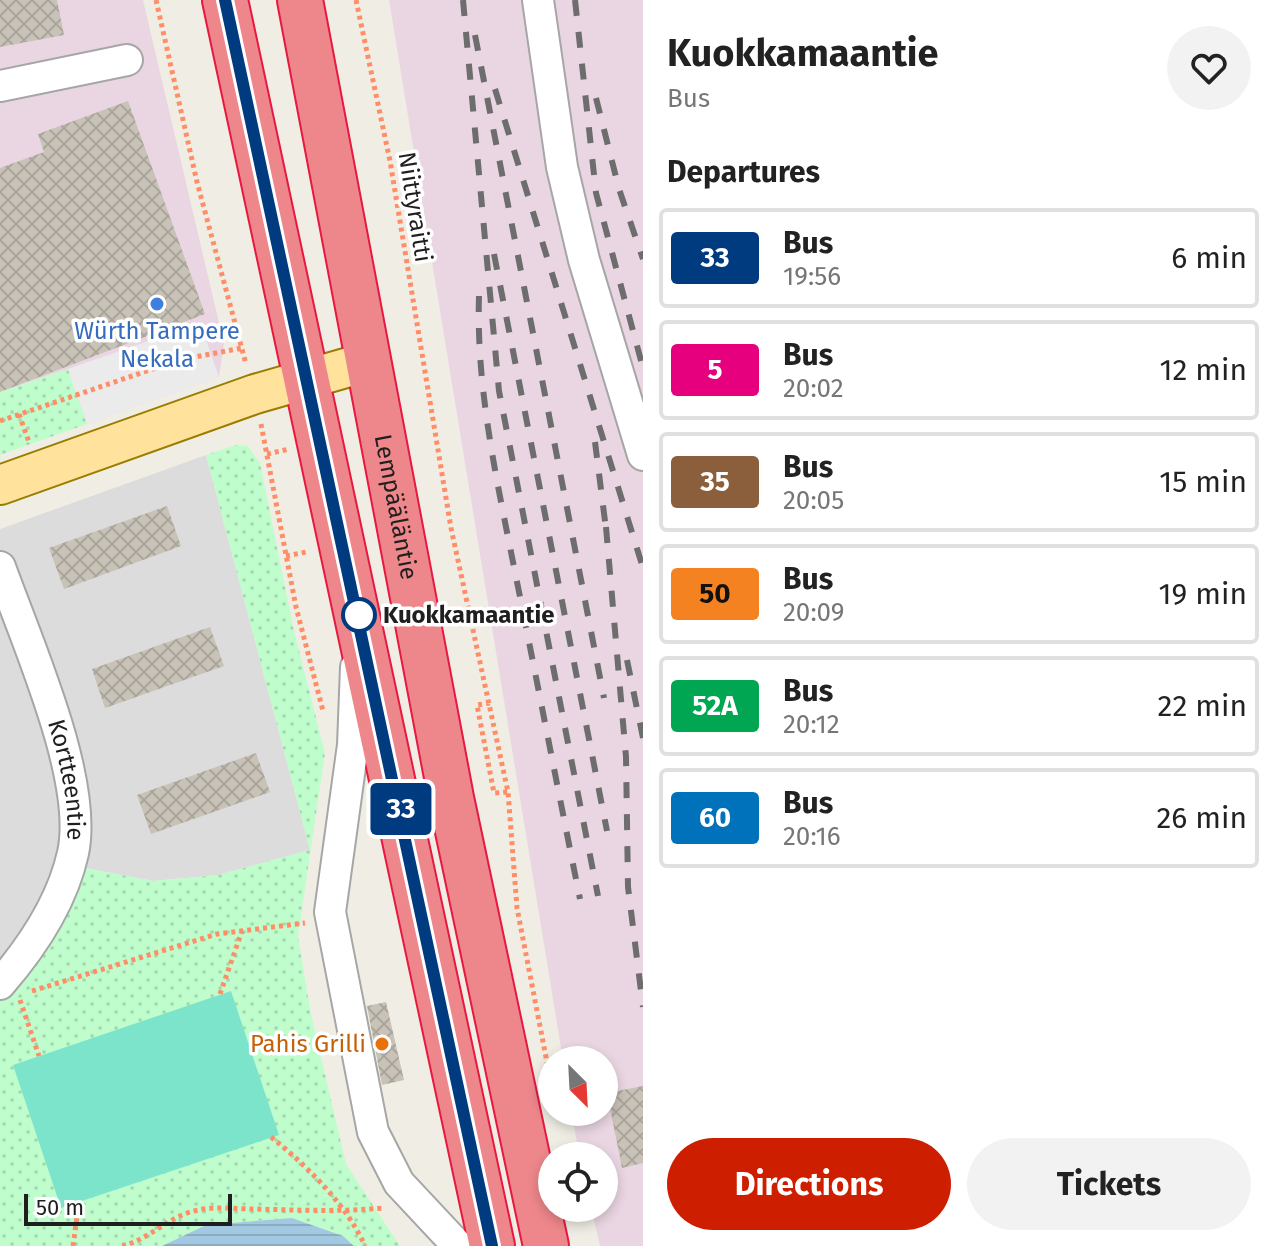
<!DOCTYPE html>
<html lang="en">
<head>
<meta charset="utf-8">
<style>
	:root { --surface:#fff; --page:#f2f2f2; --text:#222; --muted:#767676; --line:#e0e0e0; --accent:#ce1e00 }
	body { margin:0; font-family:"Fira Sans",sans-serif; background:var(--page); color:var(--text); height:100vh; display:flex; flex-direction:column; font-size:30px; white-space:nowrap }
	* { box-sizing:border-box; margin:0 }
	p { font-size:26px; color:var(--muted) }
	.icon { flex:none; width:44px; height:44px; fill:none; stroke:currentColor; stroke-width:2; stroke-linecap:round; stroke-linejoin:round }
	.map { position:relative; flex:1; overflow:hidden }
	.panel { display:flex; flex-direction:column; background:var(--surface); width:632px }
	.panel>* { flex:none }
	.badge { padding:0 16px; border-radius:6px; font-size:28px; line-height:52px }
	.needle { width:52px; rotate:156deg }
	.buttons { position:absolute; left:538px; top:1046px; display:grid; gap:16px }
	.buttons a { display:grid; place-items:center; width:80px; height:80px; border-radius:50%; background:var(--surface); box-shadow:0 4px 12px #0003; font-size:40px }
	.scale { position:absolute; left:24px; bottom:20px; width:208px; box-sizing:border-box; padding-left:8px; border:4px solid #1f1f1f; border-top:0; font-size:22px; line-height:28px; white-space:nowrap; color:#1f1f1f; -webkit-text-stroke:6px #fff; paint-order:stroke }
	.map>.badge { position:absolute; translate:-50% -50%; box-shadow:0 0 0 4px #fff }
	h2 { padding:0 24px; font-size:30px; line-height:72px }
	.round { display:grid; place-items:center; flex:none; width:84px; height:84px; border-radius:42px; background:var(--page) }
	.head { display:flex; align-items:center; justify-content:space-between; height:136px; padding:0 24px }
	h1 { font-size:38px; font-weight:700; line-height:60px }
	.cta { display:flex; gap:16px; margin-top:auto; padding:16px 24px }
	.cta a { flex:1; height:92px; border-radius:48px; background:var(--accent); color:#fff; font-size:32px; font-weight:700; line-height:92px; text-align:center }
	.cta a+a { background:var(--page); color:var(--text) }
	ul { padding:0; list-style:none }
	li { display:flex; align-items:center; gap:24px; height:100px; margin:0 16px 12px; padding:0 8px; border:4px solid var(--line); border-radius:8px }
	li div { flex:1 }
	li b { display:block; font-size:30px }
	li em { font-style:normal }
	li .badge { min-width:88px; font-weight:700; text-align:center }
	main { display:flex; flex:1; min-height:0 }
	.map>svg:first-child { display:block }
	.residential { fill:#dddcdc }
	.industrial { fill:#ead6e3 }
	.park { fill:url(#park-dots) }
	.pitch { fill:#7de4cc }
	.parking { fill:#ebebeb }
	.water { fill:url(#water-rules) }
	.building { fill:url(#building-cross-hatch) }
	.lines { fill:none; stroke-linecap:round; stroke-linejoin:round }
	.minor-casing { stroke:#a6a6a6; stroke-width:34 }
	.major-casing { stroke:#9a7d00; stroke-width:42 }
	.highway-casing { stroke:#e71941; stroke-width:48 }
	.path { stroke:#ff8d67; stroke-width:5; stroke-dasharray:4 4; stroke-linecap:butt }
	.minor { stroke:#fff; stroke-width:30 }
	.major { stroke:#ffe29b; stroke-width:38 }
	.highway { stroke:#ed878b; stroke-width:44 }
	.rail { stroke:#6d6d6d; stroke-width:6; stroke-dasharray:16 16; stroke-linecap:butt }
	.line-casing { stroke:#fff; stroke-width:18 }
	.line { stroke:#003b80; stroke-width:12 }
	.shop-dot { fill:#3f7fe0; stroke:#fff; stroke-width:3 }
	.stop-dot { fill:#fff; stroke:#003b80; stroke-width:4 }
	.food-dot { fill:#e8710a; stroke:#fff; stroke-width:3 }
	.labels { text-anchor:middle; stroke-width:7; stroke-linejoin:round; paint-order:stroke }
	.street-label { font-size:24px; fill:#1f1f1f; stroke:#fff }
	.shop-label { font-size:24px; fill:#366cbe; stroke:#fff }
	.stop-label { font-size:24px; font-weight:bold; fill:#1f1f1f; stroke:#fff; text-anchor:start }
	.food-label { font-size:24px; fill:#c56008; stroke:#fff; text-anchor:end }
</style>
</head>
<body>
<main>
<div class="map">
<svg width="643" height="1246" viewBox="0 0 643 1246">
	<defs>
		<pattern id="park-dots" width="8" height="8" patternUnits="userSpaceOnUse" patternTransform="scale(2)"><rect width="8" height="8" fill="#bffdcd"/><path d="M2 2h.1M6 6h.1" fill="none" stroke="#a4d8b0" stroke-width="1.8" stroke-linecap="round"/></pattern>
		<pattern id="water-rules" width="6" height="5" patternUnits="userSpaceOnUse" patternTransform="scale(2)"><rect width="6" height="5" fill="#a2c9e1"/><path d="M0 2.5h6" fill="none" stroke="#8bacc1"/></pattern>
		<pattern id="building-cross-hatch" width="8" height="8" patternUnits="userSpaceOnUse" patternTransform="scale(2)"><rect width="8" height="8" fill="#c8c2b7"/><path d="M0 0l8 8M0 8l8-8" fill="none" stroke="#aba69d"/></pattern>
	</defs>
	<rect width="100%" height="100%" fill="#f0eee4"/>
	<path class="residential" d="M206,455L310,850L218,875L153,881L85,868L61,929L25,976L0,996V529Z"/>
	<path class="industrial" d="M0,0H143L224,344L219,377L87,424L68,369L0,392Z
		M389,0H643V1246H600L591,1208H604V1156H579L572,1112H604V1060H563Z"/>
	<path class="park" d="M68,369L87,424L0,455V392Z
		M236,445L248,446L260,463L294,631L325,753L298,936L310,1010L346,1164L400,1246H354L343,1236L292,1218L206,1225L162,1246H0V996C47,959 64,922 85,868L153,881L218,875L310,850L206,455Z"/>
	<path class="pitch" d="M231,991L279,1135L61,1208L13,1065Z"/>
	<path class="parking" d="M200,323L219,377L87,424L68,369Z"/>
	<path class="water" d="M292,1218L343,1236L354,1246H162L206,1225Z"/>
	<path class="building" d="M0,0H57L64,35L0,47Z
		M128,101L205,314L0,392V168L44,152L38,134Z
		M167,506L181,546L64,589L49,548Z
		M210,627L224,666L105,708L92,669Z
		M256,753L270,792L151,834L137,795Z
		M386,1002L404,1080L382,1085L367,1006Z
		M643,1086V1163L622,1168L607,1093Z"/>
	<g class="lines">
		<g class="minor-casing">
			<g id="minor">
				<path d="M538,0L562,167L584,260L643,455"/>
				<path d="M0,86L127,60"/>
				<path id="s1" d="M0,567C26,640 89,779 73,853C62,903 33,946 0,984"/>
				<path d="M356,667L353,745L330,912L373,1132L399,1183L458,1246"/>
			</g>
		</g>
		<g class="major-casing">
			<path id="major" d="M0,485L255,394L370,361"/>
		</g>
		<g class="highway-casing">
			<g id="highway">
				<path d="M225,0L492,1246"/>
				<path id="s2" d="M300,0L451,798L546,1246"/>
			</g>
		</g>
		<path class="path" d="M156,0L197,182L246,364
			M356,0L390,161L451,528L508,792L517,908L552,1088
			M19,414L29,442
			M0,421L179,360L242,348
			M261,424L296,607L323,711
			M267,454L289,449
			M286,556L306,552L307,555
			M490,703L477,705L494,793L508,792
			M32,991L217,934L305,923
			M220,994L242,931
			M20,1000L39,1056
			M271,1137C306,1165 347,1205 365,1246
			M73,1246L79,1203
			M122,1246C151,1239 169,1215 199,1210C216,1206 237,1209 254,1209C297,1210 340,1212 383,1208"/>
		<use href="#minor" class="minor"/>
		<use href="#major" class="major"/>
		<use href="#highway" class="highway"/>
		<path class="rail" d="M463,0L499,391L598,896
			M575,0L596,193L643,368
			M475,35L604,698
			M495,89L643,568
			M596,98L619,189L643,259
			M494,254L607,831
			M479,296C476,389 497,481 515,572C537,681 558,790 580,899
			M595,442L607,537
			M606,527L626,757L628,887L643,1007
			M627,660L643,738"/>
	</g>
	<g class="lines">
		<g class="line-casing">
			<path id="line" d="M225,0L492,1246"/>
		</g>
		<use href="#line" class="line"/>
	</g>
	<circle class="shop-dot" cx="157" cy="304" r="8"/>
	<circle class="stop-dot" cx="359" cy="615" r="16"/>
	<circle class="food-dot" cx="382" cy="1044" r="8"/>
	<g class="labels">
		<g class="street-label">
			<text transform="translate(415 207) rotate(81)" y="8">Niittyraitti</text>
			<text dy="8" stroke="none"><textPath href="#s2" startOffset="516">Lempääläntie</textPath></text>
			<text dy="8" stroke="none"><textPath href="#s1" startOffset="224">Kortteentie</textPath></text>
		</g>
		<g class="shop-label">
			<text x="157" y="339">Würth Tampere<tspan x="157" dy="28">Nekala</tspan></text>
		</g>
		<g class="stop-label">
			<text x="383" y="623">Kuokkamaantie</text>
		</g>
		<g class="food-label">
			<text x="366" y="1052">Pahis Grilli</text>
		</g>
	</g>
</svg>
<div class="buttons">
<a><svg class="needle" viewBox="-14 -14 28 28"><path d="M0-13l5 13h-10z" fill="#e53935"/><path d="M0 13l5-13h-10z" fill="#767676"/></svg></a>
<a><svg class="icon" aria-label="locate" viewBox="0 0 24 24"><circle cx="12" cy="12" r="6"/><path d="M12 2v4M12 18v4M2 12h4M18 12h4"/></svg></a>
</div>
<div class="scale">50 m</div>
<b class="badge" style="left:401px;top:809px;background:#003b80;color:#fff">33</b>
</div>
<section class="panel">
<div class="head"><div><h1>Kuokkamaantie</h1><p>Bus</p></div><a class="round"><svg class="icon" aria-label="heart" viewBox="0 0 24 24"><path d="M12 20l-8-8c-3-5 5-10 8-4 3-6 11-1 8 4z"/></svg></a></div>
<h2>Departures</h2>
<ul>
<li><span class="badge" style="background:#003b80;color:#fff">33</span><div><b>Bus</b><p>19:56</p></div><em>6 min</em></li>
<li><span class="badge" style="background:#e6007e;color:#fff">5</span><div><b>Bus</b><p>20:02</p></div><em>12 min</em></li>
<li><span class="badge" style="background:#8b5e3c;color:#fff">35</span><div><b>Bus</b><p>20:05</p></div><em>15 min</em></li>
<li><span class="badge" style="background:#f58220;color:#111">50</span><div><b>Bus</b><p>20:09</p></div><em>19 min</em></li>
<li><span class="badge" style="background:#00a651;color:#fff">52A</span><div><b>Bus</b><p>20:12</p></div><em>22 min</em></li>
<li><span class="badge" style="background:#0072bc;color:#fff">60</span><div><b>Bus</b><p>20:16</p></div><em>26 min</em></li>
</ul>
<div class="cta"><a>Directions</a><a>Tickets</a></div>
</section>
</main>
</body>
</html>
